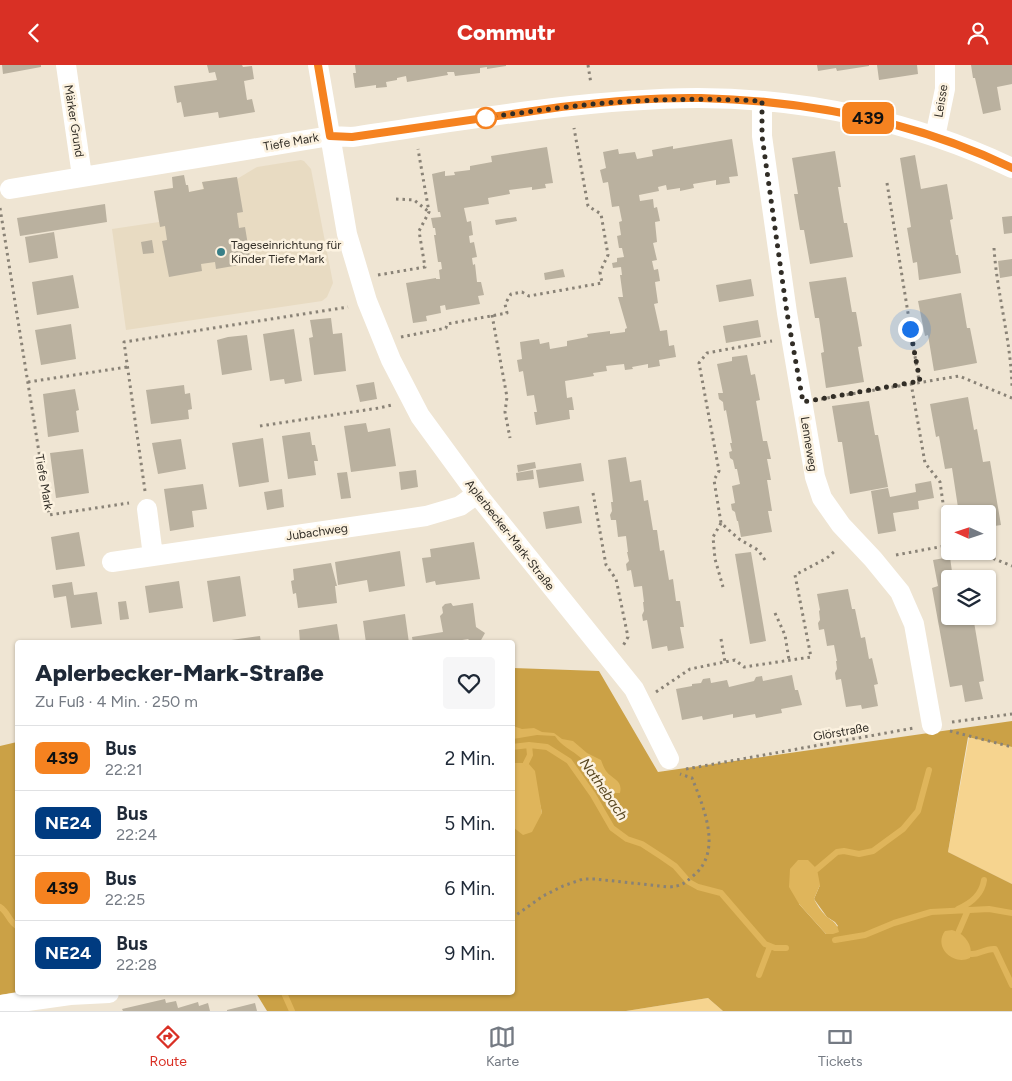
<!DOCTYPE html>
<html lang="de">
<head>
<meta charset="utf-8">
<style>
	:root { --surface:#fff; --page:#f6f6f7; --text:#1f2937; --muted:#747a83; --line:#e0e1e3; --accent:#d93025 }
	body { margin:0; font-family:Figtree,sans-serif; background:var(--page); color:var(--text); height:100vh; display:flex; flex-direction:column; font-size:19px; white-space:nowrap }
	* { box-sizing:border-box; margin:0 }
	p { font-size:16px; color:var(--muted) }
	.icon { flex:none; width:28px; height:28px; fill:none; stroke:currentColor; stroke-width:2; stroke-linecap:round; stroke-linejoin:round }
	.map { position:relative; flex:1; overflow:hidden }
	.side { position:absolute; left:15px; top:575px; width:500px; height:355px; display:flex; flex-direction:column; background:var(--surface); border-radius:5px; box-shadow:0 1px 4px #0004 }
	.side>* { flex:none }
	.badge { padding:0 10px; border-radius:8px; font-size:18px; line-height:32px }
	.needle { width:32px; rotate:273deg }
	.buttons { position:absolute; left:941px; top:440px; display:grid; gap:10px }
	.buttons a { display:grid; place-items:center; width:55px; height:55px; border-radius:5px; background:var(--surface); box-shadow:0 1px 4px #0004; font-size:25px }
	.you { position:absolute; width:25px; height:25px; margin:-12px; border:4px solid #fff; border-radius:50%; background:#1a73e8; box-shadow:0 0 0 8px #1a73e833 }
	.map>.badge { position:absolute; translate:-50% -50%; box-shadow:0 0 0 2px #fff }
	.round { display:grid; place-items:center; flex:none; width:52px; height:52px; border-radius:5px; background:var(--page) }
	.headline { display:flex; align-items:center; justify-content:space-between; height:85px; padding:0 20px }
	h1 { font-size:24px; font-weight:800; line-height:38px }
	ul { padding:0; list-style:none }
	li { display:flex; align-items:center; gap:15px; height:65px; padding:0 20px; border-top:1px solid var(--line) }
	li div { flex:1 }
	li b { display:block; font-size:19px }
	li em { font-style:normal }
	li .badge { min-width:55px; font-weight:700; text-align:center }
	header { display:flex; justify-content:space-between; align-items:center; height:65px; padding:0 20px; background:var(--accent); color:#fff; font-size:22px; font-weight:800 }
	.menu { display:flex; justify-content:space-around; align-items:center; height:70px; border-top:1px solid var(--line); background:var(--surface); font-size:14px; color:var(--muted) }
	.menu a { display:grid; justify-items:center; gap:2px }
	.menu .selected { color:var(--accent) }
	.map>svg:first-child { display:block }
	.built { fill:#e8dbc2 }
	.green { fill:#f6d48f }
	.forest { fill:#cba146; fill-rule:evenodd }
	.water { fill:#dfb55b }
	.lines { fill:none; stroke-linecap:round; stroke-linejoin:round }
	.stream { stroke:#dfb55b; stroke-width:6 }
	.building { fill:#bab19f }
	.path { stroke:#898276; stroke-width:3; stroke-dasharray:2.5 4; stroke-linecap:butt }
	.minor { stroke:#fff; stroke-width:20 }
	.line-casing { stroke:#fff; stroke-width:11 }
	.line { stroke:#f58220; stroke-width:8 }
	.walk { stroke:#312d26; stroke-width:5; stroke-dasharray:0 9 }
	.stop-dot { fill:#fff; stroke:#f58220; stroke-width:2.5 }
	.poi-dot { fill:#387f88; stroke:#fcf2e0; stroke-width:2 }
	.labels { text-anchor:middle; stroke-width:5; stroke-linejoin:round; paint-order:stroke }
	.street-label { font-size:12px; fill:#312d26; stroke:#fcf2e0 }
	.poi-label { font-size:12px; fill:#312d26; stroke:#fcf2e0; text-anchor:start }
	.water-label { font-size:14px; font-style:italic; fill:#594721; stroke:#fcf2e0 }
</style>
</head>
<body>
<header><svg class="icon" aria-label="back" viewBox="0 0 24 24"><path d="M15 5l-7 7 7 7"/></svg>Commutr<svg class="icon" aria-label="person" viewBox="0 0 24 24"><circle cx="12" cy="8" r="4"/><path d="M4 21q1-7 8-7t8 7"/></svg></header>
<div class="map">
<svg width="1012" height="946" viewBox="0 0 1012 946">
	<rect width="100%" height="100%" fill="#efe5d3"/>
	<path class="built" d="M301,95L304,96L311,104L333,218L327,232L322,236L126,265L112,164L159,157L154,126L188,120L189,127L203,124L202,117L237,112V114L257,102Z"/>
	<path class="green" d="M969,672L1012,682V819L948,787Z
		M708,933L723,946H626Z"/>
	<path class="forest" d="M513,603L599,606L658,707L1012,656V682L968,672L948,787L1012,819V946H723L708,933L626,946H267L256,928H512L513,759V762L542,748L538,731L515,698L513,700ZM820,820L814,834L827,852L835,857L838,861L826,869L799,839Z
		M17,677V927L0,930V681Z"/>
	<path class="water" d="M513,661L522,664L534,663L542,667L554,668L562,674L573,676L587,688L601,695C602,698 604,703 606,706C613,715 623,715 620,728H615L599,714L591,711C587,705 586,697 581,693C572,685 561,681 555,671L537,670L513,674Z
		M514,698H528L535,706L542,748L532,767L523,770L513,762V759L512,700Z
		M798,795H808L817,804L820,820L814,834C817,840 821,846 826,851C833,857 837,857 839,867L833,869H826L799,839L789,822L790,804Z
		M952,865C964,868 974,880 970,893C953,901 933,882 945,866Z"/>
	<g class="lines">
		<path class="stream" d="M512,682L529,680L547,682L569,696L593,730L612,763L627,774L642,779L662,792L675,801L689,817L698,822L721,828L765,879L775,883H786
			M526,698L530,690L529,680
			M817,804L837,787L844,786L859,789L873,786L903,764L918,746L929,705
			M0,842C9,848 8,856 18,862
			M958,844C971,838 982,830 984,815
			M959,866L968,845
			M835,875L865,870L894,858L931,847L989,844L1012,848
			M971,889C979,890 985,883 995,884L1012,920
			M759,910L770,881
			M284,928L292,946"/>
	</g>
	<path class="building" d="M2,0H41V2L3,9Z
		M207,0H242L243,2L252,1L254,14L244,16L247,35L252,34L255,47L219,53L218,47L184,52L181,37L177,38L174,21L217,15L215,7L209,8Z
		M355,0H506V1L487,4V2L480,3V8L455,11L454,7H447L448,10L407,17L406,11L397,13V15L386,17L387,22L376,23V20L355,23L353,8H356Z
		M817,0H869V1L837,6L836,3L818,6Z
		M877,0H917L918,9L879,15Z
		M971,0H1012V19L997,22L1001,45L983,49L975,13H973Z
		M732,74L738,111L729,112L730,118L716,120V115L693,119L694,123L680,126V123L667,125L666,120L658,122L659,126L639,130L640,136L653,134L654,143L657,142L660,156L655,157L657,177L653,178L657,195L652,196L654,205L658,204L660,216L655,217L658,238L654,239L660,266L667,265L669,281L674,280L676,292L659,295L660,301L648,303V299L632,302L633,304L625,305L624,299L606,301L607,306L593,308L594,311L565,316L567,333L572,332L574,345H569L570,354L536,360L534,347H537L534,330L527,331L523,306L519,307L517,295L522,294L520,277L539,274L540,279L549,277L550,284L567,281V276L588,272L587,269L610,266V269L625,267V264L627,263L618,232H623L620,210H622L621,202L613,203L612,198L617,197V193L624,192L622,183H619L617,171L621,170L619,157L622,156L619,141L612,142L608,117L603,118L600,105L606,103L603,87L618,84L619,89L635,87L637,94L653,91L652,85L673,81V84Z
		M547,82L553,118L545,119L546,123L532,125V122L509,125L510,129L488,133L489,139L464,143L467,157L471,156L473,170L469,171L470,178L474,177L477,192L472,193L473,200L475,199L477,217H481L484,230L478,231L480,239L446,245L445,240L440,241L441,248L426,251L427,256L413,258L406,218L436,213V214H440L439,205L442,204L441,197H438L434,170H436L435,163H433L431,153L441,152L440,147H438L432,109L445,106V111L455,110L454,107L470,105V101L492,97L491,91Z
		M835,86L841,122H838L844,158H847L853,192L810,199L804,165H800L794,129H798L792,93Z
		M915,90L921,124L947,119L953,154L950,155L956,190H958L961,208L919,215L917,197L913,198L907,163L911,162L900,93Z
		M184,110L186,120H188L189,127L204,124L202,117L237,112L243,147L237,148L239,163L245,162L251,198L216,204L215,197L201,199L202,206L169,212L162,176L167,175L165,161L160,162L154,126L173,123L172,112Z
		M105,139L107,157L20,171L17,153Z
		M1012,151V168L1004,169L1002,152Z
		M516,152L517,156L496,160L495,155Z
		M54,167L58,193L29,198L25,172Z
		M152,175L154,188L143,189L141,177Z
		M1012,194V211L1000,213L998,196Z
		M563,204L565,212L545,215L544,208Z
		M73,210L79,243L37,250L32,217Z
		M846,212L852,247H856L862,281L858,282L864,317L826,323L821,288L824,287L819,253H815L809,217Z
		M751,214L754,231L719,237L716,220Z
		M961,228L967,263H970L977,298L934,306L928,270L925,271L918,236Z
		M331,253L333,269L342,268L346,306L314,310L309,273L313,272L310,255Z
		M758,255L761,272L726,278L723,261Z
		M71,259L76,294L41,300L35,265Z
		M294,264L302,316L285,319L284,314L270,316L263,269Z
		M247,270L252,305L222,310L217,275L228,272Z
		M747,290L751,310L755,309L760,335L756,336L763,376H767L771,394H767L771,415H767L772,446H768L772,467L741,472L738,456H737L735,447L732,445L731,439L735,438L732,421L740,419L737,404H735L733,395L730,393L729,387L732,386L730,378H732L726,345L724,346L723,337L719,334L718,328H723L717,299L732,296V292Z
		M374,317L377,334L360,337L356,320Z
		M184,320L185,329L190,328L192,344L188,345L189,354L151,359L146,325Z
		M75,324L79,345L76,346L79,367L48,372L43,329Z
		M968,332L974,365L977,364L983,397L990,396L1001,460L988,462V449H959L952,403L945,404L939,371L936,372L930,339Z
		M869,336L875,370H878L888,422L850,429L842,377H838L832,341Z
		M366,358L368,367L390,363L396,401L351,407L344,361Z
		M310,367L312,380H315L318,396H314L316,410L288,414L282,371Z
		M263,373L269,417L239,422L232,378Z
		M181,374L186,404L158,409L152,378Z
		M83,384L89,428L56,433L50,388Z
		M626,392L630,417L641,415L644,436L648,435L653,465H657L660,486L664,485L669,515L673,514L676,536H680L684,562H680L684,583L668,586L667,581L652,584L647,555L643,556L642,550L644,546L643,537H644L642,521L634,522L631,505L627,506L626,499L629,496L627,487H628L626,471L618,472L616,455H611L610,450L612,446L611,437H613L608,395Z
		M535,397L536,403L518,407L517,400Z
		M581,398L584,416L539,423L536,405Z
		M416,405L418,422L401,425L399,407Z
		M533,405L534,414L517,416L516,408Z
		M347,407L351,433L341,434L337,408Z
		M931,416L934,433L918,436L919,444L893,448L896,466L878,469L871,426L888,423L890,432L916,427L915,419Z
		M203,419L207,444L192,446L194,462L170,466L164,424Z
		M282,424L284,442L267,445L264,427Z
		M579,441L582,458L546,464L543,447Z
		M79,467L85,501L56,505L51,472Z
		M474,477L480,514L436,520L435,516L426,518L422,493L431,492L430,484Z
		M400,486L405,521L369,527L367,515L338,520L335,497Z
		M751,487L766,576L750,579L735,489Z
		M950,492L953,514H950V551H973L984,616L979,617L983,634L965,637L962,620L950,622L932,523L938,521L933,495Z
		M331,498L337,521H335L337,538L298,543L296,528L293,529L291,516L294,515L293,504Z
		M240,511L246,551L213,557L207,516Z
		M179,516L183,543L149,548L145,521Z
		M72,517L74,530L97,527L102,559L71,563L66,531L54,533L52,520Z
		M848,524L852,544H855L861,573L865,572L869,594L872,593L878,619L874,620L878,641L862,644L861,640L846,642L841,614L836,615L835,608L837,604L836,596H837L834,580L827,581L824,564L819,565L818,558L820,555L819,546L820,545L817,529Z
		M126,536L129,554L120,555L118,537Z
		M451,538L453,541L473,538L476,562L485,568L480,577L472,578L468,574L445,578H413L412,572L443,567L440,551L443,548L442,542L445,539Z
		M405,549L409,578H366L363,556Z
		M337,559L340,578H300L299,565Z
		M260,571L261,578H224V576Z
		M792,610L795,625H798L802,640L781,644L782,648L756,653L755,649L733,653V649L703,655L702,651L682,655L676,624L692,621V619L701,618L703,614L710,613L711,618L727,615L729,622L754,616L756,612L762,611L763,616Z
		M165,934L166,938L176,936L178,943L198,937L199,941L208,938L210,946H123L122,944Z
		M255,938L257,946H227V945Z"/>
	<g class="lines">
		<path class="path" d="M588,0L591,19
			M887,118L919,316
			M396,134L414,135L429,147
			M0,143L49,450L129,438
			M994,183C997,230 1011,275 1012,322
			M378,210L425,202L419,166L429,147L418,84
			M492,250L507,332L505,347L510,373
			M401,272L446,263L447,259L507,248L505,239L511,229L522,227L529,231L602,218L600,207L608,190L601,149L588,141L574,63
			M28,317L127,302
			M911,318L925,398L940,417L949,480
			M821,334L959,311L1012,333
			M260,361L379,343L392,340
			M145,426L124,277L348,242
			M593,428L606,500L616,514L628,572L623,581
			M721,458L713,472L715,494L723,522
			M975,486L1012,501
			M896,490L950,480
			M765,495L758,485L739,474L721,458L714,415L719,406L699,298L707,288L772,276
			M775,548L785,570L789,595
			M721,574L725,597
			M656,627L690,604L735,595L744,602L811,592L795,510L827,493L836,485
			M952,657L1012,649
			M950,666L1012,682
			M686,704L914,663
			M512,853L543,831L563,821L583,814H595L669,822C681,821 684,819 693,811C723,787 704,743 692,713L680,709"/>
		<path class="minor" d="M66,0L82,111
			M318,0L347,169L367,236L391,295L420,351L477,429L634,624L669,694
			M762,36V71L787,248L815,412L822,433L841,460L873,494L900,527L914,559L932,660
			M935,72L945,24V0
			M10,124L330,71L352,72C467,55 582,34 698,33C805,33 916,57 1012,103
			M147,444L153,491
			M112,497L426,451L460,441L477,429
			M0,940L70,930L109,928"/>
	</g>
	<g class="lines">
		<g class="line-casing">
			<path id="line" d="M318,0L330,71L352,72L561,42C607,37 654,32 701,33C808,36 915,56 1012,103"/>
		</g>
		<use href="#line" class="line"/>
		<path class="walk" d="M486,53C501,50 519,48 535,46C610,35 686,32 762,36V71L787,248L803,337L920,316L910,264"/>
	</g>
	<circle class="stop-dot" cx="486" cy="53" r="10"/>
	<circle class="poi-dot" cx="221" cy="187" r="5"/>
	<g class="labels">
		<g class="street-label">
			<text transform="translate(941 36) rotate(-81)" y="4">Leisse</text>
			<text transform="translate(74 56) rotate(81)" y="4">Märker Grund</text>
			<text transform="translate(291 77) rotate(-10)" y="4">Tiefe Mark</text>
			<text transform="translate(809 379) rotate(81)" y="4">Lenneweg</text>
			<text transform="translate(44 417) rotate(80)" y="4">Tiefe Mark</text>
			<text transform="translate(317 467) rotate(-8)" y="4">Jubachweg</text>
			<text transform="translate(510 470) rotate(52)" y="4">Aplerbecker-Mark-Straße</text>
			<text transform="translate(841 667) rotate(-10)" y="4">Glörstraße</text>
		</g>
		<g class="poi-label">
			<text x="231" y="184">Tageseinrichtung für<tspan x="231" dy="14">Kinder Tiefe Mark</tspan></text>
		</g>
		<g class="water-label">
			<text transform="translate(604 724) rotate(55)" y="5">Nathebach</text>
		</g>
	</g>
</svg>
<div class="buttons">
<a><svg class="needle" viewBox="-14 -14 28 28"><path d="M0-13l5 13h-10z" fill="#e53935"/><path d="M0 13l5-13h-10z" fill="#747a83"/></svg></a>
<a><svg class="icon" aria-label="layers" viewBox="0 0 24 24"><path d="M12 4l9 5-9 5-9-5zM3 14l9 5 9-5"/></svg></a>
</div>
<div class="you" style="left:910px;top:264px"></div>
<b class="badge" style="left:868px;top:53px;background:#f58220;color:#111">439</b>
<section class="side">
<div class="headline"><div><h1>Aplerbecker-Mark-Straße</h1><p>Zu Fuß · 4 Min. · 250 m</p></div><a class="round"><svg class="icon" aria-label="heart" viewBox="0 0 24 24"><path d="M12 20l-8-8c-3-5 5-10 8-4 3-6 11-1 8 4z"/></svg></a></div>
<ul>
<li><span class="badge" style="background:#f58220;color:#111">439</span><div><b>Bus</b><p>22:21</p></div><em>2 Min.</em></li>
<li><span class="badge" style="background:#003b80;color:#fff">NE24</span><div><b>Bus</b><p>22:24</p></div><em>5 Min.</em></li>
<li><span class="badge" style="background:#f58220;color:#111">439</span><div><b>Bus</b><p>22:25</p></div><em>6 Min.</em></li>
<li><span class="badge" style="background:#003b80;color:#fff">NE24</span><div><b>Bus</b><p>22:28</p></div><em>9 Min.</em></li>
</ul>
</section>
</div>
<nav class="menu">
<a class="selected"><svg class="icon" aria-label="directions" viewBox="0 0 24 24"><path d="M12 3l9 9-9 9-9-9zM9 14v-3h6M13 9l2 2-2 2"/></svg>Route</a>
<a><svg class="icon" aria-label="map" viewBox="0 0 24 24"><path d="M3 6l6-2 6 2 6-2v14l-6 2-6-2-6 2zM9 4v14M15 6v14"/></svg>Karte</a>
<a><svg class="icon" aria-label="tickets" viewBox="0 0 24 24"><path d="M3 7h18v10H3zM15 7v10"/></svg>Tickets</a>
</nav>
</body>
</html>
